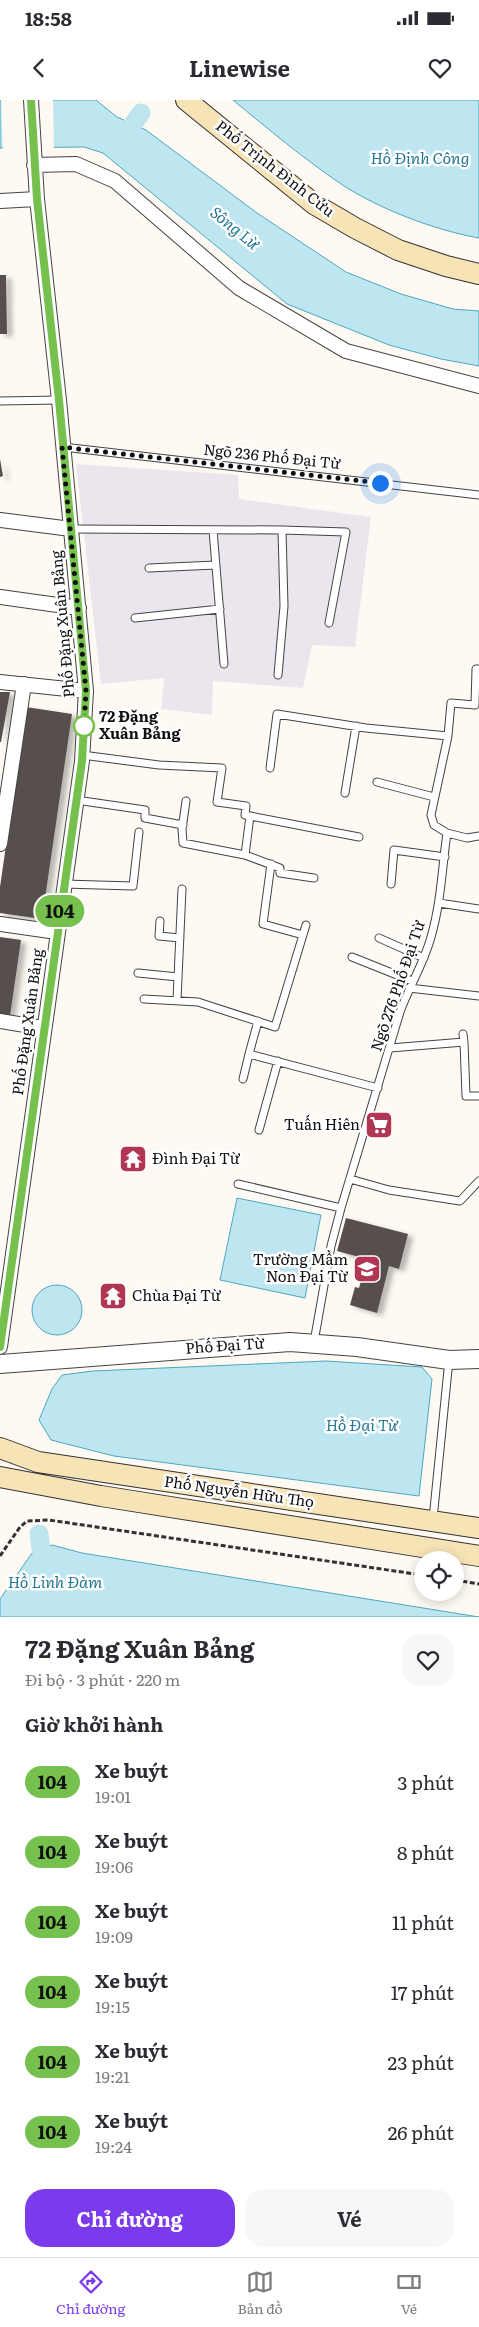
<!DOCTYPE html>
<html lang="vi">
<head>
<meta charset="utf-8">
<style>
	:root { --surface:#fff; --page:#f7f7f7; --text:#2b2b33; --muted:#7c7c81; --line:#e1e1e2; --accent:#7c3aed }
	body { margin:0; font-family:Literata,serif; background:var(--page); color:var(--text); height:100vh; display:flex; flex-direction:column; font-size:19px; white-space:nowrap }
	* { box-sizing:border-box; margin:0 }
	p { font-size:16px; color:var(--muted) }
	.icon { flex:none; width:28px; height:28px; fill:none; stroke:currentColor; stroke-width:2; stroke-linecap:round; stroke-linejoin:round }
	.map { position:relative; height:1517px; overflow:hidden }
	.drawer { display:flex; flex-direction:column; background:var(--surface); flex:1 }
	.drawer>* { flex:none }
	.badge { padding:0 10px; border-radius:16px; font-size:18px; line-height:32px }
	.fabs { position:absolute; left:414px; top:1451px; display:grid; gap:10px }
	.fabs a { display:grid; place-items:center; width:50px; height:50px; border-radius:50%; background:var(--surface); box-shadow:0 2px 12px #0003; font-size:25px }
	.you { position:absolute; width:25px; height:25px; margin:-12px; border:4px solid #fff; border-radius:50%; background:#1a73e8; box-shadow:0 0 0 8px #1a73e833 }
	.map>.badge { position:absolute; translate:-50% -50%; box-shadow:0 0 0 2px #fff }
	h2 { padding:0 25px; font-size:19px; line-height:45px }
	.round { display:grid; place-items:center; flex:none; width:52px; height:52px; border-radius:20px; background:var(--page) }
	.summary { display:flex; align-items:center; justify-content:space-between; height:85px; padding:0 25px }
	h1 { font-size:24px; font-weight:700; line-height:38px }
	.button { display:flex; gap:10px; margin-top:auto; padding:10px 25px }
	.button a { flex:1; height:58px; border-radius:20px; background:var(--accent); color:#fff; font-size:20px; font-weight:700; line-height:58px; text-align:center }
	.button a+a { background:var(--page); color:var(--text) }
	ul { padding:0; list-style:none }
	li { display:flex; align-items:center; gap:15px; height:70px; padding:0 25px }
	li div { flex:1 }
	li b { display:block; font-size:19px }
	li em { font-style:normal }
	li .badge { min-width:55px; font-weight:700; text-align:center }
	.status { display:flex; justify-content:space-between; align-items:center; height:35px; padding:0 25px; background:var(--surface); direction:ltr }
	.status svg { height:14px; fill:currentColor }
	header { display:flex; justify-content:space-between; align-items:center; height:65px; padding:0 25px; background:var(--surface); font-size:22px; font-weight:700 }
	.tabs { display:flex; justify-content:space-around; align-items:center; height:70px; border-top:1px solid var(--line); background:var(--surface); font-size:14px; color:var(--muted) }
	.tabs a { display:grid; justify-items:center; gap:2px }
	.tabs .current { color:var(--accent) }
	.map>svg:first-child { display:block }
	.industrial { fill:#ebe5ed }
	.water { fill:#bde6f0; stroke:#4ca7bf }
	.pier { fill:#fefaf3 }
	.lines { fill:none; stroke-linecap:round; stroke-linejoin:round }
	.canal { stroke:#bde6f0; stroke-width:19 }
	.building { fill:#574f4d; filter:url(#shadow) }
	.service-casing { stroke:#434343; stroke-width:9 }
	.minor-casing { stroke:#434343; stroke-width:16 }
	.tertiary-casing { stroke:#434343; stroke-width:20 }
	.secondary-casing { stroke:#323232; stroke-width:22 }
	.path { stroke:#323232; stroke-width:3; stroke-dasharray:5 2.5; stroke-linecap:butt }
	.service { stroke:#fff; stroke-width:7 }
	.minor { stroke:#fff; stroke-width:14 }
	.tertiary { stroke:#fff; stroke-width:18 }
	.secondary { stroke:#f6e3b6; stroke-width:20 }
	.line-casing { stroke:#fff; stroke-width:11 }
	.line { stroke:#76c04d; stroke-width:8 }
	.walk { stroke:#101010; stroke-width:5; stroke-dasharray:0 9 }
	.stop-dot { fill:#fff; stroke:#76c04d; stroke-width:2.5 }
	.labels { text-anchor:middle; stroke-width:5; stroke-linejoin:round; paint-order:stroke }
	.street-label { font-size:15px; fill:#101010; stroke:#fff }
	.stop-label { font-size:15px; font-weight:bold; fill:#101010; stroke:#fff; text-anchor:start }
	.poi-label { font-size:15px; fill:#101010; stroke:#fff; text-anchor:end }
	.water-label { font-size:16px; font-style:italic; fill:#257995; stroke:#fff }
</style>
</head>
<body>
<div class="status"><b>18:58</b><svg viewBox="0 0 49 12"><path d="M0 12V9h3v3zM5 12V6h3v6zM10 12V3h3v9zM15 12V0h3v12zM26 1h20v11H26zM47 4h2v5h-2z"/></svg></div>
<header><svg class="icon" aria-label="back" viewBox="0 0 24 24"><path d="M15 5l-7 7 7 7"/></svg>Linewise<svg class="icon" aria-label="heart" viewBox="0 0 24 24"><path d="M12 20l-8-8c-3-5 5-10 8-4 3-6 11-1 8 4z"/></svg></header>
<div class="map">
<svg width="479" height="1517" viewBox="0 0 479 1517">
	<defs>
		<filter id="shadow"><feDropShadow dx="5.5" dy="3" stdDeviation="2.5" flood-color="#0004"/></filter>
	</defs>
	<rect width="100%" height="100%" fill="#fefaf3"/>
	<path class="industrial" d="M76,364L238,375L239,399L371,417L355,547L312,545L303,588L213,581L212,615L161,609L164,578L101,584Z"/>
	<path class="water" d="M0,0H96L117,17L146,30L257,113L346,172L401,194L453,209L479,211V266L441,259L389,245L287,204L103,53L84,47L0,48Z
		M233,0H479V138C434,130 379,109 341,84C303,58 268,29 233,0Z
		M237,1098L321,1115L305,1198L220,1180Z
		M32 1210a25 25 0 1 1 50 0a25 25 0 1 1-50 0Z
		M326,1261L422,1267L432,1279L419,1396L114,1356L51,1340L39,1320L52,1289L62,1275L93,1271Z
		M52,1445L82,1453L479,1517H0V1499L32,1453Z"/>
	<path class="pier" d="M1,0H53L54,50H3Z"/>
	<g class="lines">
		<path class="canal" d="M123,38L141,13
			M39,1434L41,1449"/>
	</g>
	<path class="building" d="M0,175H6L7,234H0Z
		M0,359L3,376L0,377Z
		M0,592H10L1,642H0Z
		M26,607L72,614L42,819L0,813V787Z
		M0,837L21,840L10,916L0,915Z
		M346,1118L408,1134L399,1169L389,1166L377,1213L350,1205L355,1187L359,1188L367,1159L337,1151Z"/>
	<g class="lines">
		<g class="service-casing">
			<path id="service" d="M0,301L59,300
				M63,347L479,395
				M71,429L282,430L284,506L278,575
				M213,430L224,564
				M282,430L346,432L329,523
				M149,468L216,465
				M135,518L220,509
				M82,655L159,665L222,668L217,702L246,706L245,715L359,737
				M270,668L277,614L366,628L448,636
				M377,682L434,697
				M345,693L356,626
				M76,700L145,710V718L183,725
				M186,701L182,729L183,743L245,755L280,768V773L314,778
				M447,733L467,738L479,736
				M245,755L250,716
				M271,764L263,824L303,835
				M64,784L133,786L139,732
				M391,784L394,750L445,757
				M439,803L479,809
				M160,821L159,836L180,838
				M379,838L424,858
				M352,857L412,881
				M138,873L178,877
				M409,888L479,896
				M144,899L198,902L275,927L306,825
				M177,900L182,789
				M258,921L249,954L378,988
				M463,934L464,942
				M390,948L464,942L466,996H479
				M243,979L249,954
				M259,1030L278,961
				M350,1079L389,1090L460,1101L479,1081
				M238,1084L341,1108
				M314,1242L331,1146L341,1108L400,912C409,887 424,863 431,837C441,803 442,768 447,733L434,725L431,715L448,636L451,603L475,605L476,569H479
				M433,1419L449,1260"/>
		</g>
		<g class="minor-casing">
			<path id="minor" d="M34,65L76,64L115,81L239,188L346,251L479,286
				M0,101L37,99
				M0,420L71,429
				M0,497L79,508
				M0,582L86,591
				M0,744L24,584
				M0,824L57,832
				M0,921L43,928
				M0,1247L82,661L86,591L59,300L37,99L31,0"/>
		</g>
		<g class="tertiary-casing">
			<path id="tertiary" d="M0,1264L290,1242L357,1247L449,1260L479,1259"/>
		</g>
		<g class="secondary-casing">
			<path id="secondary" d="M186,0L314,104L355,128L398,150L446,166L479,174
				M0,1348L38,1362L479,1428
				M0,1377L101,1396L479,1456"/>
		</g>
		<path class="path" d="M0,1456L20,1427L27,1421L49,1420L422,1475
			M455,1480L479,1484"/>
		<use href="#service" class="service"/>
		<use href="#minor" class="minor"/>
		<use href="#tertiary" class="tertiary"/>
		<use href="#secondary" class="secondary"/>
	</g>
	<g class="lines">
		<g class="line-casing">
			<path id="line" d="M0,1247L82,661L86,591L59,300L37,99L31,0"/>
		</g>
		<use href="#line" class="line"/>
		<path class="walk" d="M84,626L86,591L62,347L380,383"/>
	</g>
	<defs>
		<g id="supermarket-square" transform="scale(1.4375)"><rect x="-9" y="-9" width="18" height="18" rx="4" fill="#b13653" stroke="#fff"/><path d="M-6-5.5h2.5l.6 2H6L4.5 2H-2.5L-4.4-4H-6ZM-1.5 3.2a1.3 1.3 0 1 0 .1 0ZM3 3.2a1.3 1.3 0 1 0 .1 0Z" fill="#fff"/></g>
		<g id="temple-square" transform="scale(1.4375)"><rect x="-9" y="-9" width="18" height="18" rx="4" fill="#b13653" stroke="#fff"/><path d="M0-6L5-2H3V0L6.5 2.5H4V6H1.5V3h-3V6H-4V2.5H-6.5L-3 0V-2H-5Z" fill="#fff"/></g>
		<g id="school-square" transform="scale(1.4375)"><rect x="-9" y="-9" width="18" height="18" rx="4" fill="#b13653" stroke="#fff"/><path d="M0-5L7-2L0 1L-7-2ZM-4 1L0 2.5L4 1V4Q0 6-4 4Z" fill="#fff"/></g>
	</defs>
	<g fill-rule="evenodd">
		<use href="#supermarket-square" x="379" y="1025"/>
		<use href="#temple-square" x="133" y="1059"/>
		<use href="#school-square" x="367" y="1169"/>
		<use href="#temple-square" x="113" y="1196"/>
	</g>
	<circle class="stop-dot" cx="84" cy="626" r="10"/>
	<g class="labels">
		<g class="street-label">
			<text transform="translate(275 69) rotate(38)" y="5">Phố Trịnh Đình Cửu</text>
			<text transform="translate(272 357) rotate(6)" y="5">Ngõ 236 Phố Đại Từ</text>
			<text transform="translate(63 524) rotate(-95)" y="5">Phố Đặng Xuân Bảng</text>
			<text transform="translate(398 886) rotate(-71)" y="5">Ngõ 276 Phố Đại Từ</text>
			<text transform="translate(28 922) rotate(-82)" y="5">Phố Đặng Xuân Bảng</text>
			<text transform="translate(225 1246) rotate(-4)" y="5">Phố Đại Từ</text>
			<text transform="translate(239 1392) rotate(8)" y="5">Phố Nguyễn Hữu Thọ</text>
		</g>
		<g class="stop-label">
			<text x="99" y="622">72 Đặng<tspan x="99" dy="17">Xuân Bảng</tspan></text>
		</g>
		<g class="poi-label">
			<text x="360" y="1030">Tuấn Hiên</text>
			<text x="152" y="1064" text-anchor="start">Đình Đại Từ</text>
			<text x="348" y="1165">Trường Mầm<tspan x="348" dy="17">Non Đại Từ</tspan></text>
			<text x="132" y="1201" text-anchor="start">Chùa Đại Từ</text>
		</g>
		<g class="water-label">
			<text x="420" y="64">Hồ Định Công</text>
			<text transform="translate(235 128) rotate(39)" y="6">Sông Lừ</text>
			<text x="362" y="1331">Hồ Đại Từ</text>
			<text x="55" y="1488">Hồ Linh Đàm</text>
		</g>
	</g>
</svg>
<div class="fabs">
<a><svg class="icon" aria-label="locate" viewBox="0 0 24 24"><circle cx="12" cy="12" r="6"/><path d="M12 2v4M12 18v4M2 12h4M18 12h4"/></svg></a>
</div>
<div class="you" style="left:380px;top:383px"></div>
<b class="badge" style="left:60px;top:811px;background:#76c04d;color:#111">104</b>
</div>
<section class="drawer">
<div class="summary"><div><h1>72 Đặng Xuân Bảng</h1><p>Đi bộ · 3 phút · 220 m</p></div><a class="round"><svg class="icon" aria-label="heart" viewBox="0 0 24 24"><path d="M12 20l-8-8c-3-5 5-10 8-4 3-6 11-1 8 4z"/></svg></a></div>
<h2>Giờ khởi hành</h2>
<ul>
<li><span class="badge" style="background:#76c04d;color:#111">104</span><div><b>Xe buýt</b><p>19:01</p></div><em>3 phút</em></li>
<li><span class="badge" style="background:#76c04d;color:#111">104</span><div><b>Xe buýt</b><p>19:06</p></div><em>8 phút</em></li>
<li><span class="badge" style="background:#76c04d;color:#111">104</span><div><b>Xe buýt</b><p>19:09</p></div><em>11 phút</em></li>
<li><span class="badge" style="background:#76c04d;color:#111">104</span><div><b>Xe buýt</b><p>19:15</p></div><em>17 phút</em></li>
<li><span class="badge" style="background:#76c04d;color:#111">104</span><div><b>Xe buýt</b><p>19:21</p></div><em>23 phút</em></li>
<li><span class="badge" style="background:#76c04d;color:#111">104</span><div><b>Xe buýt</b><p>19:24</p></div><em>26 phút</em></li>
</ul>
<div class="button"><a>Chỉ đường</a><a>Vé</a></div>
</section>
<nav class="tabs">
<a class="current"><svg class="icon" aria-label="directions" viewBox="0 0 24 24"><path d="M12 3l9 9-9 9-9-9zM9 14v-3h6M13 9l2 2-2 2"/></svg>Chỉ đường</a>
<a><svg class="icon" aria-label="map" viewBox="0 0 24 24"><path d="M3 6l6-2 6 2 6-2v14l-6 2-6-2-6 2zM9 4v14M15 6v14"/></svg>Bản đồ</a>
<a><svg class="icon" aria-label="tickets" viewBox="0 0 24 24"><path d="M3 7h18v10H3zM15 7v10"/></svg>Vé</a>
</nav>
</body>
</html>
